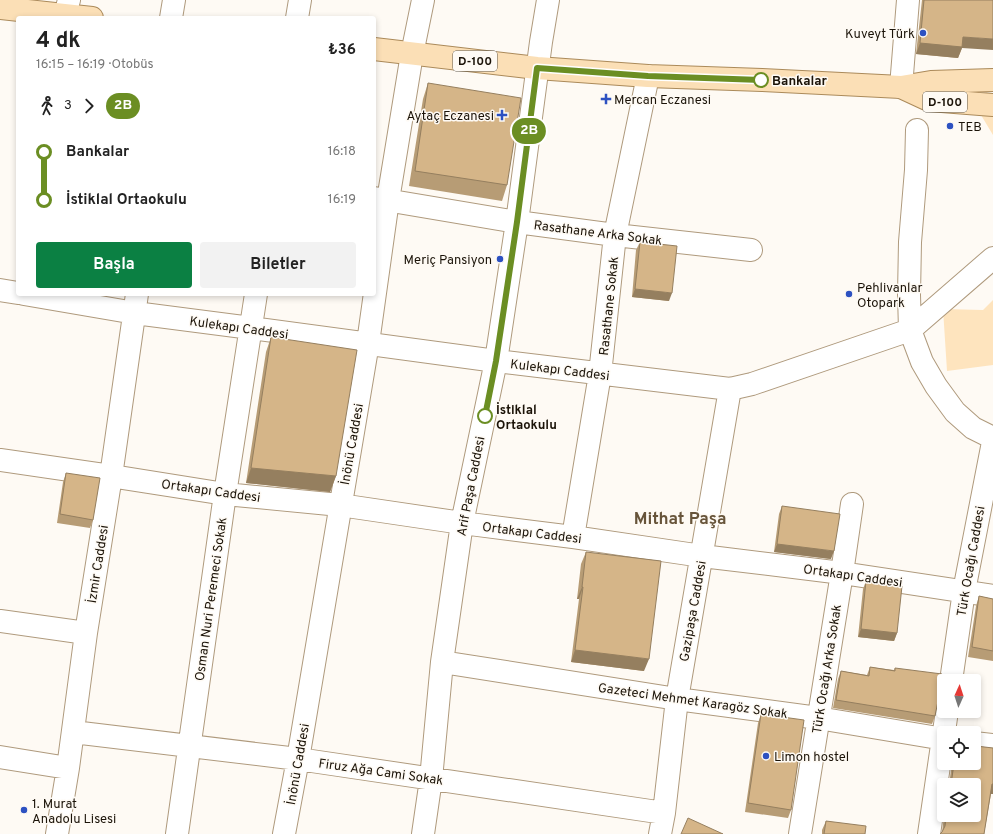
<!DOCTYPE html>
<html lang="tr">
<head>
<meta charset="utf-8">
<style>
	:root { --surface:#fff; --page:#f2f2f2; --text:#222; --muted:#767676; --accent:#0b8043 }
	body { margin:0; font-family:Overpass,sans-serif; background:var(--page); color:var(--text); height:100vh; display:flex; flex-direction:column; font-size:15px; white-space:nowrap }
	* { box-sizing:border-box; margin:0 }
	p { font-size:13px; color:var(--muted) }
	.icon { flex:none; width:22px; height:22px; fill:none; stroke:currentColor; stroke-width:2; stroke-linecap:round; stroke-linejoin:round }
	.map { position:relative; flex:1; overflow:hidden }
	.side { position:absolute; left:16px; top:16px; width:360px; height:280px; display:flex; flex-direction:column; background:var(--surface); border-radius:4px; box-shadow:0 2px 6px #0003 }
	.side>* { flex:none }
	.badge { padding:0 8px; border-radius:13px; font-size:14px; line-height:26px }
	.needle { width:26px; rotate:3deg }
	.fabs { position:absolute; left:937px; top:674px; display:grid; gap:8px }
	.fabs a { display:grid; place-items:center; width:44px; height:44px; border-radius:4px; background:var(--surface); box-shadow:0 2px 6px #0003; font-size:20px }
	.map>.badge { position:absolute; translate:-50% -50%; box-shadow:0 0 0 2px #fff }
	.legs { display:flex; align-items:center; gap:6px; height:44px; padding:0 20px; font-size:13px }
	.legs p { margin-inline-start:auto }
	.head { display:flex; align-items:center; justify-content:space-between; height:68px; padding:0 20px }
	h1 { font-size:22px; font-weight:700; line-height:30px }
	.primary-button { display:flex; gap:8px; margin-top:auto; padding:8px 20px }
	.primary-button a { flex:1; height:46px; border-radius:4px; background:var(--accent); color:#fff; font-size:16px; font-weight:700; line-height:46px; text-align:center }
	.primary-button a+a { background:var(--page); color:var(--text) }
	ul { padding:0 20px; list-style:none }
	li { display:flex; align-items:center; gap:14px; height:48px; font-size:15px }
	li i { display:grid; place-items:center; width:6px; height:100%; margin:0 5px; background:currentColor }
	li i::after { content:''; width:10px; height:10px; margin:-5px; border:3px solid; border-radius:50%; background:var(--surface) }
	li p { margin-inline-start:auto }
	li:first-child i { background:linear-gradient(#0000 50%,currentColor 0) }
	li:last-child i { background:linear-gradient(currentColor 50%,#0000 0) }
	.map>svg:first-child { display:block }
	.green { fill:#fee4be }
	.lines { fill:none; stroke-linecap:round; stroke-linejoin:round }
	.minor-casing { stroke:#af9a7d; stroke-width:24 }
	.major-casing { stroke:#ab8a5a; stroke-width:24 }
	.minor { stroke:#fff; stroke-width:22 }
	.major { stroke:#fbdfb6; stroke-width:22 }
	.wall { fill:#b79c75 }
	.shaded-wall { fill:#957f5f }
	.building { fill:#d5b588; stroke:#957f5f }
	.line-1-casing { stroke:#fff; stroke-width:9 }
	.line-1 { stroke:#6b8e23; stroke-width:6 }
	.poi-dot { fill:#2d51c1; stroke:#fefaf4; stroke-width:1.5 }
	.stop-1-dot { fill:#fff; stroke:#6b8e23; stroke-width:2 }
	.labels { text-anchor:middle; stroke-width:3; stroke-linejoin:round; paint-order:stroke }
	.shield { fill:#fefaf4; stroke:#5f584f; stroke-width:1 }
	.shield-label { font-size:12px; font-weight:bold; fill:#1b1308 }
	.poi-label { font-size:13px; fill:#1b1308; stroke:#fefaf4; text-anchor:start }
	.stop-label { font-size:13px; font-weight:bold; fill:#1b1308; stroke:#fefaf4; text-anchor:start }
	.street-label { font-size:13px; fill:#1b1308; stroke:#fefaf4 }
	.district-label { font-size:17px; font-weight:bold; fill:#67543a; stroke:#fefaf4 }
</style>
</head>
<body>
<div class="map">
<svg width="993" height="834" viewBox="0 0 993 834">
	<rect width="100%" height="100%" fill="#fefaf4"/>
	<path class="green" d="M981,115H993V135Z
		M993,300V365L947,371L943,309L983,310Z"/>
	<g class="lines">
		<g class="minor-casing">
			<path id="minor" d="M65,15L69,0
				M171,18L174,0
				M297,18L300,0
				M901,87L908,0
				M917,130L916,170L910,242L909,295L910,330L922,362L936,386L955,412L973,428L993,438
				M374,198L517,222L615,235L751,250
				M0,290L18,293
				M24,294L135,313L251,328L496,361L730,389L752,384L910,330L993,258
				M0,460L111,476L225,494L340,505L462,523L573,537L702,556L842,573L993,596
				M573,537L600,374L615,235L648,76
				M0,621L86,633
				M442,662L677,699L818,718L944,739
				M951,681L964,591L993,442
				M73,732L298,759L664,813
				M974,743L993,745
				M0,757L68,768
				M57,834L68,768L86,633L111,476L137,294
				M177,834L225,494L256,294
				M284,834L298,759L368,343L388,200L412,54L423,0
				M423,834L431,779L442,662L462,523L496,361L517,222L541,42L548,0
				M660,834L664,813L677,699L730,389
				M800,834L842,573L852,504
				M929,834L947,711"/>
		</g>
		<g class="major-casing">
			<path id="major" d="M0,8L92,18
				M374,49L537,68L648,76L762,80L901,87L931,82L993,80
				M901,87L929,100L993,105"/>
		</g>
		<use href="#minor" class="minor"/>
		<use href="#major" class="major"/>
	</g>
	<path class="wall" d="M922,0H993L962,48L958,58L916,54Z
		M428,83L507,185L502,201L409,186L423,99Z
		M640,242L669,301L632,297L636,250Z
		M271,337L336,476L330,492L246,483L266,352Z
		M66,473L93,520L90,528L57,523L63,482Z
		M782,506L831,559L774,552L779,514Z
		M586,552L644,671L571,662L579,599H577L581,564Z
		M866,581L897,633L894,641L858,637L863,589Z
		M979,596L993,599V661L968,657L976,606Z
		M870,667L894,670L895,668L937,704L935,716L932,724L833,708L838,679L841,671L867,675Z
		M761,714L791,810L788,818L745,812L758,723Z
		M974,745L976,746L993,748V794H991L984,834H940L942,833L944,815H974V785H949L952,763H974Z
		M826,821L865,834H822V830Z"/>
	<path class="shaded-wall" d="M963,37L993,39V50L962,48L958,58L916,54L920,43Z
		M635,289L672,293L669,301L632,297Z
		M251,468L336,476L330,492L246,483Z
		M777,544L834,551L831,559L774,552Z
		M582,587H583L579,599H577Z
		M861,629L897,633L894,641L858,637Z
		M575,650L649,659L644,671L571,662Z
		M992,784H993V794H989Z"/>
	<path class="building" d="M924,0H993V39L963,37L962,47L920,43Z
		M428,83L521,98L507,185L415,171Z
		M640,242L677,246L672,293L635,289Z
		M271,337L357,350L336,476L251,468Z
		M66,473L100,478L93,520L60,514Z
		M782,506L840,514L834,551L777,544Z
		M586,552L661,561L649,659L575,650L583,587H582Z
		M866,581L902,586L897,633L861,629Z
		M979,596L993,599V651L972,647Z
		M870,667L895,671V668L942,674L943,678L941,694L938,701L935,716L836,700L841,671L869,676Z
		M761,714L804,720L791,810L748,803Z
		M974,745L976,746L993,748V784H992L984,834H940L942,832L945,826L946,815H974V785H951L954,763H974Z
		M688,818L723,834H681Z
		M826,821L866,826L865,834H824Z"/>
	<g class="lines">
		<g class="line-1-casing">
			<path id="line-1" d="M485,416L496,361L517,222L537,68L648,76L761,80"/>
		</g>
		<use href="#line-1" class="line-1"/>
	</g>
	<g class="poi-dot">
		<circle cx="923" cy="33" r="4"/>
		<path d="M604 93h4v4h4v4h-4v4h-4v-4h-4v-4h4z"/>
		<path d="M500 109h4v4h4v4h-4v4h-4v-4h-4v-4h4z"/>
		<circle cx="950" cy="126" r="4"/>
		<circle cx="500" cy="259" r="4"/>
		<circle cx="849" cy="294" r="4"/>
		<circle cx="766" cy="756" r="4"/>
		<circle cx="24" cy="810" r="4"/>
	</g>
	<g class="stop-1-dot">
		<circle cx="761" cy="80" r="7"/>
		<circle cx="485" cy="416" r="7"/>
	</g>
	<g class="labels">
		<g class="shield">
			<rect x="453" y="51" width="44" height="20" rx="3"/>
			<rect x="923" y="92" width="44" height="20" rx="3"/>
		</g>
		<g class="shield-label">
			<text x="475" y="65">D-100</text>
			<text x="945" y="106">D-100</text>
		</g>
		<g class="poi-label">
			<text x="915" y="38" text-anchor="end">Kuveyt Türk</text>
			<text x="614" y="104">Mercan Eczanesi</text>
			<text x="494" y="120" text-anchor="end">Aytaç Eczanesi</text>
			<text x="958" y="131">TEB</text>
			<text x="492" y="264" text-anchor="end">Meriç Pansiyon</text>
			<text x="857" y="292">Pehlivanlar<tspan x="857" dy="15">Otopark</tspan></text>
			<text x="774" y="761">Limon hostel</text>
			<text x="32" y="808">1. Murat<tspan x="32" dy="15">Anadolu Lisesi</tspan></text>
		</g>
		<g class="stop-label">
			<text x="772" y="85">Bankalar</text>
			<text x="496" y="414">İstiklal<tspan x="496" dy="15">Ortaokulu</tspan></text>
		</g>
		<g class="street-label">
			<text transform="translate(598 232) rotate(7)" y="5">Rasathane Arka Sokak</text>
			<text transform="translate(608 306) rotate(-84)" y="5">Rasathane Sokak</text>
			<text transform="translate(239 327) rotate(8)" y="5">Kulekapı Caddesi</text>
			<text transform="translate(560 369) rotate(7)" y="5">Kulekapı Caddesi</text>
			<text transform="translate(351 444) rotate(-80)" y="5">İnönü Caddesi</text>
			<text transform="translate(470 486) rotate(-79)" y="5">Arif Paşa Caddesi</text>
			<text transform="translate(211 490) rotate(8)" y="5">Ortakapı Caddesi</text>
			<text transform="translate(532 532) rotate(7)" y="5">Ortakapı Caddesi</text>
			<text transform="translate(970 561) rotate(-80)" y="5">Türk Ocağı Caddesi</text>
			<text transform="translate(97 564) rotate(-81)" y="5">İzmir Caddesi</text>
			<text transform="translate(853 575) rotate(8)" y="5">Ortakapı Caddesi</text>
			<text transform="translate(210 599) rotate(-82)" y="5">Osman Nuri Peremeci Sokak</text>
			<text transform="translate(692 611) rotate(-80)" y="5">Gazipaşa Caddesi</text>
			<text transform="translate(826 669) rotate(-81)" y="5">Türk Ocağı Arka Sokak</text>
			<text transform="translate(693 700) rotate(8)" y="5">Gazeteci Mehmet Karagöz Sokak</text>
			<text transform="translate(297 764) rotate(-80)" y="5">İnönü Caddesi</text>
			<text transform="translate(381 771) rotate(8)" y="5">Firuz Ağa Cami Sokak</text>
		</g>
		<g class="district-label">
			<text x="680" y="524">Mithat Paşa</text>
		</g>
	</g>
</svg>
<div class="fabs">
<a><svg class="needle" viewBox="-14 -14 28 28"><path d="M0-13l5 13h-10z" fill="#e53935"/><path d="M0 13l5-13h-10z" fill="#767676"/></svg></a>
<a><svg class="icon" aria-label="locate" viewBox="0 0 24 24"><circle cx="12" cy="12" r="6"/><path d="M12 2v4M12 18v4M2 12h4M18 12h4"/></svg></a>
<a><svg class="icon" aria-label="layers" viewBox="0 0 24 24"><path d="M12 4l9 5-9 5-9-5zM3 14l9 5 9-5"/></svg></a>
</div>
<b class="badge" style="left:529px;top:131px;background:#6b8e23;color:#fff">2B</b>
<section class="side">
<div class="head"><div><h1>4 dk</h1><p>16:15 – 16:19 · Otobüs</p></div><b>₺36</b></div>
<div class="legs"><svg class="icon" aria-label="walk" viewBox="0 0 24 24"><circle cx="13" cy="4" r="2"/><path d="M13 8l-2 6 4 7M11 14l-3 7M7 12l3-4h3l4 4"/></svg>3<svg class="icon" aria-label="forward" viewBox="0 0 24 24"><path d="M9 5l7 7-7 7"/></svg><b class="badge" style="background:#6b8e23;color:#fff">2B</b></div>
<ul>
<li><i style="color:#6b8e23"></i><b>Bankalar</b><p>16:18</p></li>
<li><i style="color:#6b8e23"></i><b>İstiklal Ortaokulu</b><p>16:19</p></li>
</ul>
<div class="primary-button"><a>Başla</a><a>Biletler</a></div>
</section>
</div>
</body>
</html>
